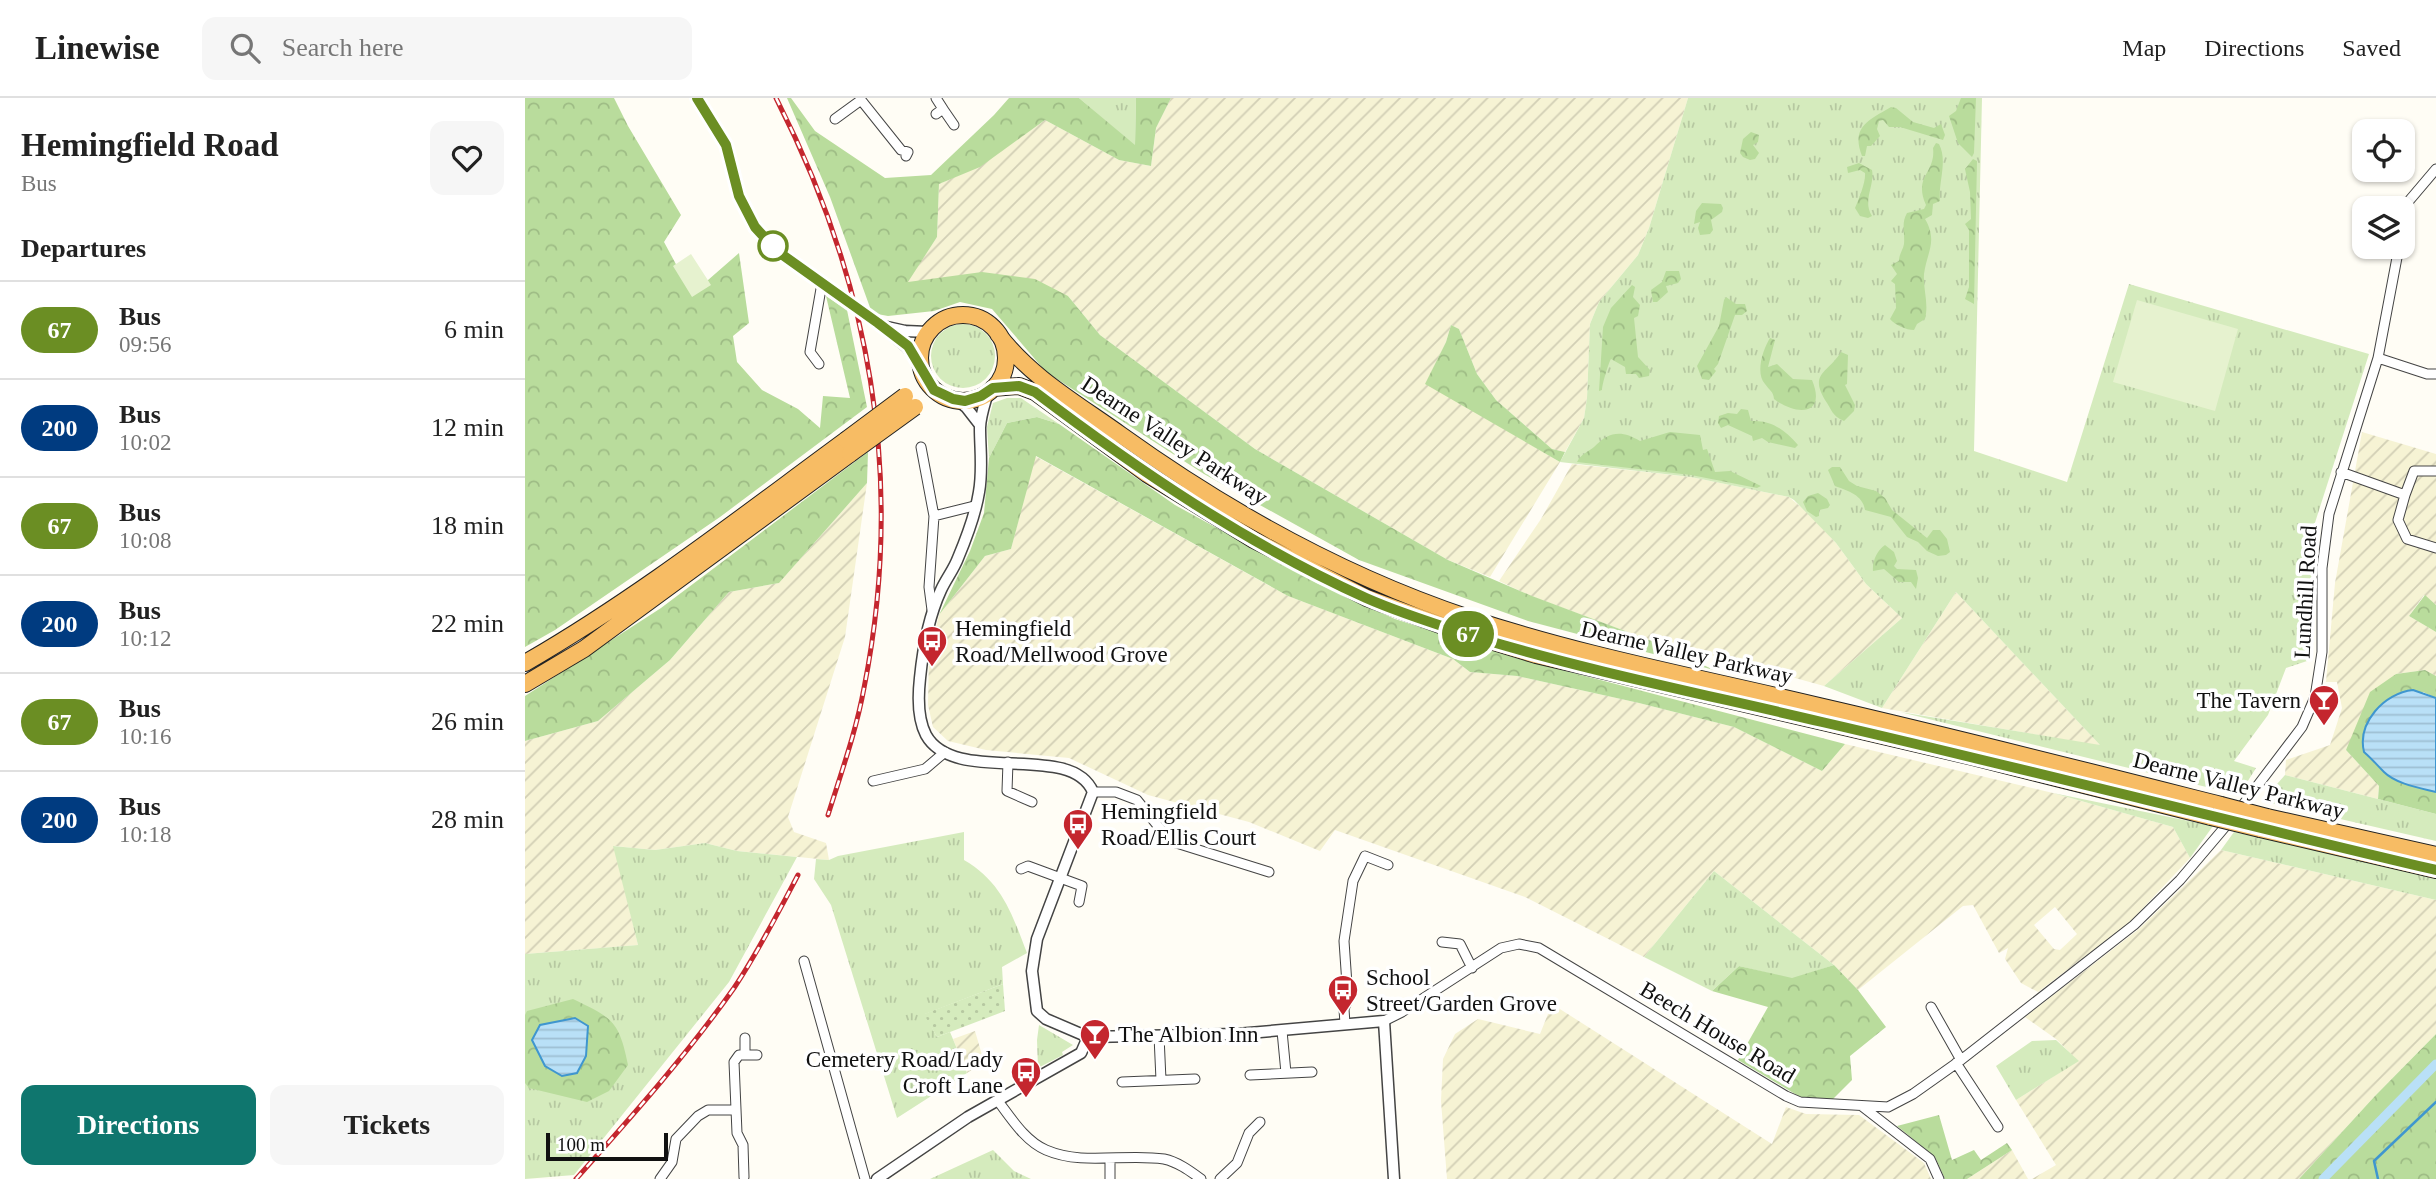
<!DOCTYPE html>
<html lang="en">
<head>
<meta charset="utf-8">
<style>
	:root { --surface:#fff; --page:#f6f6f6; --text:#222; --muted:#767676; --line:#e0e0e0; --accent:#0f766e }
	body { margin:0; font-family:"Times New Roman",serif; background:var(--page); color:var(--text); height:100vh; display:flex; flex-direction:column; font-size:26px; white-space:nowrap }
	* { box-sizing:border-box; margin:0 }
	p { font-size:23px; color:var(--muted) }
	.icon { flex:none; width:38px; height:38px; fill:none; stroke:currentColor; stroke-width:2; stroke-linecap:round; stroke-linejoin:round }
	.map { position:relative; flex:1; overflow:hidden }
	.panel { display:flex; flex-direction:column; background:var(--surface); width:525px }
	.panel>* { flex:none }
	.badge { padding:0 14px; border-radius:23px; font-size:24px; line-height:46px }
	.fabs { position:absolute; left:1827px; top:21px; display:grid; gap:14px }
	.fabs a { display:grid; place-items:center; width:63px; height:63px; border-radius:14px; background:var(--surface); box-shadow:0 2px 5px #0004; font-size:35px }
	.scale { position:absolute; left:21px; bottom:18px; width:122px; box-sizing:border-box; padding-left:7px; border:4px solid #111; border-top:0; font-size:19px; line-height:24px; white-space:nowrap; color:#111; -webkit-text-stroke:5px #fff; paint-order:stroke }
	.map>.badge { position:absolute; translate:-50% -50%; box-shadow:0 0 0 4px #fff }
	h2 { padding:0 21px; font-size:26px; line-height:63px }
	.round { display:grid; place-items:center; flex:none; width:74px; height:74px; border-radius:14px; background:var(--page) }
	.headline { display:flex; align-items:center; justify-content:space-between; height:119px; padding:0 21px }
	h1 { font-size:33px; font-weight:700; line-height:52px }
	.primary-button { display:flex; gap:14px; margin-top:auto; padding:14px 21px }
	.primary-button a { flex:1; height:80px; border-radius:14px; background:var(--accent); color:#fff; font-size:28px; font-weight:700; line-height:80px; text-align:center }
	.primary-button a+a { background:var(--page); color:var(--text) }
	ul { padding:0; list-style:none }
	li { display:flex; align-items:center; gap:21px; height:98px; padding:0 21px; border-top:2px solid var(--line) }
	li div { flex:1 }
	li b { display:block; font-size:26px }
	li em { font-style:normal }
	li .badge { min-width:77px; font-weight:700; text-align:center }
	header { display:flex; align-items:center; gap:42px; box-sizing:border-box; height:98px; padding:0 35px; background:var(--surface); border-bottom:2px solid var(--line) }
	header strong { font-size:33px }
	nav { display:flex; gap:38px; margin-inline-start:auto; font-size:24px }
	.search { width:490px; height:63px; background:var(--page); display:flex; align-items:center; gap:18px; box-sizing:border-box; padding:0 24px; border-radius:14px; color:var(--muted); font-size:26px }
	main { display:flex; flex:1; min-height:0 }
	.map>svg:first-child { display:block }
	.farmland { fill:url(#farmland-furrows); fill-rule:evenodd }
	.grass { fill:url(#grass-tufts) }
	.forest { fill:url(#forest-crowns); fill-rule:evenodd }
	.garden { fill:url(#garden-dots) }
	.pitch { fill:#e6f2cf }
	.water { fill:url(#water-rules); stroke:#3f96cf; stroke-width:2 }
	.lines { fill:none; stroke-linecap:round; stroke-linejoin:round }
	.stream { stroke:#3f96cf; stroke-width:2.5 }
	.canal { stroke:#b9e0f7; stroke-width:9 }
	.minor-casing { stroke:#444; stroke-width:11 }
	.tertiary-casing { stroke:#444; stroke-width:13 }
	.trunk-casing { stroke:#222; stroke-width:18 }
	.minor { stroke:#fff; stroke-width:9 }
	.tertiary { stroke:#fff; stroke-width:10 }
	.trunk { stroke:#f7bc64; stroke-width:16 }
	.rail-casing { stroke:#c4262e; stroke-width:5 }
	.rail { stroke:#fff; stroke-width:2.5; stroke-dasharray:8; stroke-linecap:butt }
	.tertiary-bridge-casing { stroke:#444; stroke-width:13; stroke-linecap:butt }
	.trunk-bridge-casing { stroke:#222; stroke-width:18; stroke-linecap:butt }
	.tertiary-bridge { stroke:#fff; stroke-width:10 }
	.trunk-bridge { stroke:#f7bc64; stroke-width:16 }
	.line-casing { stroke:#fff; stroke-width:16 }
	.line { stroke:#6b8e23; stroke-width:10 }
	.stop-dot { fill:#fff; stroke:#6b8e23; stroke-width:3.5 }
	.labels { text-anchor:middle; stroke-width:7; stroke-linejoin:round; paint-order:stroke }
	.street-label { font-size:23px; fill:#111; stroke:#fff }
	.poi-label { font-size:23px; fill:#111; stroke:#fff; text-anchor:start }
</style>
</head>
<body>
<header>
<strong>Linewise</strong>
<div class="search"><svg class="icon" aria-label="search" viewBox="0 0 24 24"><circle cx="10" cy="10" r="6"/><path d="M15 15l6 6"/></svg>Search here</div>
<nav><a>Map</a><a>Directions</a><a>Saved</a></nav>
</header>
<main>
<section class="panel">
<div class="headline"><div><h1>Hemingfield Road</h1><p>Bus</p></div><a class="round"><svg class="icon" aria-label="heart" viewBox="0 0 24 24"><path d="M12 20l-8-8c-3-5 5-10 8-4 3-6 11-1 8 4z"/></svg></a></div>
<h2>Departures</h2>
<ul>
<li><span class="badge" style="background:#6b8e23;color:#fff">67</span><div><b>Bus</b><p>09:56</p></div><em>6 min</em></li>
<li><span class="badge" style="background:#003b80;color:#fff">200</span><div><b>Bus</b><p>10:02</p></div><em>12 min</em></li>
<li><span class="badge" style="background:#6b8e23;color:#fff">67</span><div><b>Bus</b><p>10:08</p></div><em>18 min</em></li>
<li><span class="badge" style="background:#003b80;color:#fff">200</span><div><b>Bus</b><p>10:12</p></div><em>22 min</em></li>
<li><span class="badge" style="background:#6b8e23;color:#fff">67</span><div><b>Bus</b><p>10:16</p></div><em>26 min</em></li>
<li><span class="badge" style="background:#003b80;color:#fff">200</span><div><b>Bus</b><p>10:18</p></div><em>28 min</em></li>
</ul>
<div class="primary-button"><a>Directions</a><a>Tickets</a></div>
</section>
<div class="map">
<svg width="1911" height="1081" viewBox="0 0 1911 1081">
	<defs>
		<pattern id="farmland-furrows" width="10" height="10" patternUnits="userSpaceOnUse" patternTransform="scale(1.75)"><rect width="10" height="10" fill="#f6f3d4"/><path d="M-1 1l2-2M0 10L10 0M9 11l2-2" fill="none" stroke="#d2cfb5"/></pattern>
		<pattern id="grass-tufts" width="24" height="20" patternUnits="userSpaceOnUse" patternTransform="scale(1.75)"><rect width="24" height="20" fill="#d5ebbd"/><path d="M3 7l-1-3M5 7V3M7 7l1-3M15 17l-1-3M17 17v-4M19 17l1-3" fill="none" stroke="#b6c8a1"/></pattern>
		<pattern id="forest-crowns" width="20" height="18" patternUnits="userSpaceOnUse" patternTransform="scale(1.75)"><rect width="20" height="18" fill="#b9dc9c"/><path d="M2 6a3 3 0 1 1 6 0M12 15a3 3 0 1 1 6 0" fill="none" stroke="#9ebc85"/></pattern>
		<pattern id="garden-dots" width="8" height="8" patternUnits="userSpaceOnUse" patternTransform="scale(1.75)"><rect width="8" height="8" fill="#d5ebbd"/><path d="M2 2h.1M6 6h.1" fill="none" stroke="#b6c8a1" stroke-width="1.8" stroke-linecap="round"/></pattern>
		<pattern id="water-rules" width="6" height="5" patternUnits="userSpaceOnUse" patternTransform="scale(1.75)"><rect width="6" height="5" fill="#b9e0f7"/><path d="M0 2.5h6" fill="none" stroke="#9ebfd3"/></pattern>
	</defs>
	<rect width="100%" height="100%" fill="#fffdf5"/>
	<path class="farmland" d="M646,0H1163L1124,130L1113,157L1074,204L1065,226L1062,300L1059,320L1040,354L1027,351L971,302L952,276L934,231L926,227L921,244L901,285L1035,364L965,479L923,462L730,351L575,237L543,198L382,184L412,139L414,86L455,68L520,22L594,62L626,68L631,30Z
		M1837,334L1911,356V507L1899,497L1884,518L1911,534V578L1900,572L1871,576L1821,652L1854,688L1853,701L1760,677L1761,662L1805,647L1817,610L1812,584H1801L1810,485Z
		M510,358L763,498L928,561L945,574L992,578L1114,605L1209,629L1297,673L1320,646L1528,695L1648,729L1665,760L1604,825L1513,894L1496,885L1480,861L1483,850L1474,855L1448,807L1438,808L1333,892L1309,867L1189,773L1119,859L1000,799L810,732L795,753L724,724L623,697L544,660L461,652L423,643L408,629L403,607L404,556L414,517L460,458L486,451ZM1530,809L1552,836L1535,852L1529,851L1509,827Z
		M1047,366L1166,379L1264,399L1283,415L1311,445L1341,486L1377,520L1299,588L1194,559L1132,545L1006,498L974,483L1016,421Z
		M342,385L320,539L263,719L269,734L301,745L304,762L212,753L180,745L130,752L89,748L113,847L0,856V643L73,623L145,562L204,494L254,485Z
		M1431,494L1576,648L1357,610Z
		M1696,752L1911,802V936L1849,999L1774,1081H1507L1531,1067L1491,1002L1553,963L1531,941L1500,919L1614,831Z
		M1027,906L1247,1046L1261,1009L1281,1016L1334,1017L1399,1065L1406,1081H922L916,1003L918,961L930,936L953,921L1015,936Z
		M450,933L459,964L442,975L428,941Z
		M1487,1052L1503,1081H1442Z"/>
	<path class="grass" d="M554,0H611L610,48Z
		M1163,0H1457L1449,353L1542,384L1604,186L1844,256L1787,434L1785,562L1761,570L1743,617L1709,663L1731,670L1714,697L1375,614L1575,647L1431,494L1357,610L1299,588L1377,520L1341,486L1311,445L1269,402L1264,399L1166,379L1035,364L1059,320L1062,300L1065,226L1074,204L1113,157L1124,130Z
		M406 258a32 32 0 1 1 64 0a32 32 0 1 1-64 0Z
		M482,300H496L534,326L512,319L482,325L464,360L462,329L468,305Z
		M1760,677L1911,716V743L1737,703Z
		M1528,695L1688,728L1665,760L1648,729Z
		M439,734V762C477,784 487,816 502,855L477,869L478,886L400,916L412,939L425,934L442,975L372,1020L306,807L289,781L291,761L304,762L313,758Z
		M1709,734L1911,778V802L1696,752Z
		M180,745L212,753L272,759L204,884L49,1077L0,1081V856L113,847L88,748L130,752Z
		M1189,773L1309,867L1267,881L1214,868L1187,893L1119,859Z
		M514,927L548,947L537,954L538,957L513,970L512,942Z
		M1531,942L1554,963L1491,1002L1471,968L1507,943Z
		M468,1052L489,1073L506,1081H405Z"/>
	<path class="forest" d="M0,0H89L103,28L156,117L139,144L167,196L214,155L224,225L208,238L212,264L237,292L273,311L295,330L298,298L325,300L301,198L322,212L342,309L195,419L30,532L0,549Z
		M262,0H266L290,33L360,80L406,77L469,17L484,0H554L610,47L611,0H646L631,30L626,68L594,62L520,22L455,69L414,86L412,139L383,184L457,174L510,181L543,198L575,237L730,351L923,462L1007,498L1132,545L1189,572L1003,523L834,462L679,376L521,274L467,211L435,204L409,213L363,218L347,215L305,99Z
		M1436,0H1451L1449,55L1447,59L1433,45L1424,18L1431,13Z
		M1366,9L1371,10L1388,24L1409,30L1416,26L1420,37L1418,42L1375,29H1364L1358,22L1354,23L1352,31L1355,38L1346,48H1342L1340,58H1337C1325,28 1346,21 1366,9Z
		M1226,34L1234,37L1233,44L1228,47L1234,55L1230,61L1225,62L1218,59L1215,55L1218,41Z
		M1411,45L1414,46C1423,63 1413,85 1415,103L1408,106L1407,117L1400,121C1413,143 1402,154 1399,176C1398,192 1404,205 1400,221L1392,226L1389,232C1381,232 1370,227 1365,221L1371,210L1370,186L1366,183L1372,176L1366,167L1374,163C1374,156 1378,152 1379,146C1380,134 1376,125 1382,115L1399,111L1401,107C1388,78 1411,75 1408,50Z
		M1448,61L1452,63L1449,206L1440,201L1444,189V132L1440,126L1446,121L1445,94L1440,71Z
		M1334,65L1347,72C1350,87 1337,103 1347,118L1343,120L1335,118L1330,110C1334,101 1341,83 1340,75L1335,72L1323,75L1322,69Z
		M1177,105L1196,106L1198,110L1197,114L1186,122L1188,132L1185,136L1175,137L1173,130L1175,124L1169,126L1171,113Z
		M1141,173H1154L1156,181L1153,185L1141,188L1143,194L1132,204H1128L1126,192L1137,184Z
		M1107,187L1110,189L1108,199L1115,207L1113,218L1109,220L1113,259L1125,272L1124,278L1114,280L1111,276H1101L1100,269L1086,261C1083,266 1077,287 1077,292L1074,293L1078,229L1086,210Z
		M1201,199L1211,206H1220L1222,213L1217,217H1210L1193,266L1189,271L1191,273L1184,282L1177,281L1172,268L1194,228L1199,202Z
		M926,227L934,231L952,276L971,302L1027,351L1040,354L1035,364L900,286L921,244Z
		M1245,240L1250,242L1243,269L1252,266L1268,281L1287,282C1302,318 1271,318 1249,301C1248,293 1245,293 1240,286C1230,275 1238,251 1245,240Z
		M1316,254L1323,257L1322,286L1320,287L1330,307L1329,313L1319,323C1307,318 1307,312 1300,302C1284,275 1303,275 1316,254Z
		M1216,311L1223,312L1226,323C1246,322 1259,331 1273,347L1270,350L1243,344L1237,340L1228,343L1227,338L1203,327L1196,330L1193,325L1194,318L1203,315L1212,316Z
		M512,319L534,326L650,407L792,485L870,521L991,560L1320,646L1297,673L1209,629L1114,605L992,578L945,574L928,561L763,498L511,358L486,451L460,458L414,517L445,453L459,415L464,360L482,325Z
		M1145,334L1175,337L1178,352L1182,351L1190,374L1205,373L1236,388L1232,390L1166,377L1052,364C1056,356 1063,354 1069,349C1084,333 1097,332 1115,343Z
		M343,354L342,385L254,485L204,494L145,562L73,623L0,643V598L136,510Z
		M1307,369H1315L1324,383L1332,388L1351,393L1360,400L1367,412L1402,440L1408,432H1415L1422,441L1425,454L1421,457L1413,458L1402,453L1393,444L1382,439L1366,419L1340,412C1338,397 1323,393 1310,388L1303,372Z
		M1293,395L1302,401L1305,407L1303,410L1294,412V418L1291,419L1282,413L1278,404L1283,398Z
		M1360,447L1369,454L1372,463L1369,468L1372,471L1391,472L1393,480L1391,491L1386,484H1374L1359,471L1348,473C1347,464 1352,452 1360,447Z
		M1900,497L1911,507V534L1884,518Z
		M1900,572L1911,578V600L1898,594L1839,654C1847,661 1852,667 1859,674C1871,686 1895,690 1911,694V716L1853,701L1854,688L1821,652L1845,594L1871,576Z
		M1309,867L1333,892L1361,929L1325,958L1327,982L1306,1003L1275,999L1213,962L1243,909L1187,893L1214,868L1267,880Z
		M48,901C87,920 94,922 103,967L84,993L62,1004L4,990L0,985V917L2,913ZM50,920L61,958L51,975L37,978L7,942L15,927Z
		M1911,936V1081H1774L1849,999Z
		M1414,1017L1427,1062L1449,1052L1456,1062L1482,1045L1487,1052L1442,1081H1420L1410,1059L1372,1028Z"/>
	<path class="garden" d="M478,886L480,913L412,939L399,916Z"/>
	<path class="pitch" d="M166,156L186,187L167,199L148,168Z
		M1612,202L1713,231L1690,313L1588,284Z"/>
	<path class="water" d="M1888,592L1911,600V694C1895,690 1871,686 1859,674C1852,667 1847,661 1839,654C1832,625 1859,595 1888,592Z
		M50,920L63,928L61,958L52,975L37,978L20,968L7,942L15,927Z"/>
	<g class="lines">
		<path class="stream" d="M1853,1081L1849,1063L1911,1004"/>
		<path class="canal" d="M1798,1081L1911,966"/>
		<g class="minor-casing">
			<path id="minor" d="M411,0L418,11L411,16
				M418,11L429,27
				M310,21L336,2L376,52L383,54L381,58
				M1878,130L1883,104L1911,71
				M1853,260L1902,276H1911
				M294,266L285,254L297,185
				M396,349L409,418L404,489L407,512
				M1816,374L1880,397L1873,422L1882,441L1911,450
				M1880,397L1889,373H1911
				M409,418L449,408
				M483,664L482,693L507,704
				M348,683L400,671L420,654
				M568,694H591L612,702L645,743L744,774
				M1714,712L1777,629L1790,599L1797,554V470L1804,416L1853,260L1874,149
				M496,771L503,768L557,788L554,804
				M917,844L935,846L947,870
				M279,863L340,1081
				M1406,909L1436,962
				M859,923L877,914L976,850L994,846L1014,850L1261,998L1275,1004L1363,1009L1388,996L1436,962L1609,827L1655,782L1705,723
				M820,926L819,911L823,901L819,843L828,783L840,758L863,767
				M757,933L761,975
				M634,938L636,982
				M220,940V957
				M1431,965L1473,1029
				M725,977L787,974
				M597,984L670,981
				M473,1003C486,1020 500,1043 521,1052C558,1068 600,1055 639,1061C653,1064 665,1073 676,1081
				M1338,1009L1405,1061L1414,1081
				M585,1061V1081
				M219,1079L218,1047L212,1035L209,964L214,957H232
				M135,1081L147,1064L151,1041L173,1018L183,1012H210
				M695,1081L712,1065L724,1035L735,1024"/>
		</g>
		<g class="tertiary-casing">
			<path id="tertiary" d="M172,0L201,47L214,98L230,129L252,153L313,196
				M353,225L382,249L395,267
				M362,229L380,233L403,234
				M463,294C460,305 455,319 455,330C455,351 458,372 454,394C451,413 441,441 433,460C429,471 421,481 416,492C403,520 398,550 395,580C393,598 392,620 401,637C430,689 546,642 568,694L512,841L507,873L512,913L521,921L563,939L712,936L859,923L869,1081
				M432,302L441,309L455,327
				M352,1081L443,1019L556,955L563,939"/>
		</g>
		<g class="trunk-casing">
			<path id="trunk" d="M395 260a43 43 0 1 1 86 0a43 43 0 1 1-86 0Z
				M473,236C505,279 553,306 596,337C702,413 821,479 944,520C1058,558 1177,580 1294,608C1429,639 1562,673 1696,707
				M468,290L494,288L510,294L622,376L729,442L842,500L929,532L1011,557L1448,659L1686,719
				M0,565C113,500 216,419 321,342
				M0,586L59,551L325,356
				M1742,719L1911,757
				M1735,731L1911,772"/>
		</g>
		<use href="#minor" class="minor"/>
		<use href="#tertiary" class="tertiary"/>
		<use href="#trunk" class="trunk"/>
		<g class="rail-casing">
			<path id="rail" d="M251,0C346,186 380,384 339,590C331,634 316,675 303,717
				M51,1081C106,1019 161,958 209,890C233,854 253,815 273,777"/>
		</g>
		<use href="#rail" class="rail"/>
		<g class="tertiary-bridge-casing">
			<path id="tertiary-bridge" d="M313,196L353,225"/>
		</g>
		<g class="trunk-bridge-casing">
			<path id="trunk-bridge" d="M321,342L380,298
				M325,356L390,309
				M1696,707L1742,719
				M1686,719L1735,731"/>
		</g>
		<use href="#tertiary-bridge" class="tertiary-bridge"/>
		<use href="#trunk-bridge" class="trunk-bridge"/>
	</g>
	<g class="lines">
		<g class="line-casing">
			<path id="line" d="M172,0L201,47L214,98L230,129L252,153L353,225L383,248L409,292L428,301L440,303L456,298L468,290L494,288L510,294C613,372 722,446 841,500C877,516 917,528 954,540C1067,574 1183,597 1297,624C1502,671 1706,724 1911,772"/>
		</g>
		<use href="#line" class="line"/>
	</g>
	<defs>
		<g id="bus-pin" transform="scale(1.575)"><path d="M0 17L-7.5 6A9.5 9.5 0 1 1 7.5 6Z" fill="#c4262e" stroke="#fff"/><path d="M-5-6H5V4H4V6H2V4H-2V6H-4V4H-5ZM-3.5-4V0h7V-4ZM-3.5 1.2v1.5H-2V1.2ZM2 1.2v1.5H3.5V1.2Z" fill="#fff"/></g>
		<g id="bar-pin" transform="scale(1.575)"><path d="M0 17L-7.5 6A9.5 9.5 0 1 1 7.5 6Z" fill="#c4262e" stroke="#fff"/><path d="M-6-5H6L.8 .8V4.5H3.5V6h-7V4.5H-.8V.8Z" fill="#fff"/></g>
	</defs>
	<g fill-rule="evenodd">
		<use href="#bus-pin" x="407" y="543"/>
		<use href="#bar-pin" x="1799" y="602"/>
		<use href="#bus-pin" x="553" y="726"/>
		<use href="#bus-pin" x="818" y="892"/>
		<use href="#bar-pin" x="570" y="936"/>
		<use href="#bus-pin" x="501" y="974"/>
	</g>
	<circle class="stop-dot" cx="248" cy="148" r="14"/>
	<g class="labels">
		<g class="street-label">
			<text transform="translate(650 342) rotate(33)" y="8">Dearne Valley Parkway</text>
			<text transform="translate(1780 494) rotate(-87)" y="8">Lundhill Road</text>
			<text transform="translate(1162 554) rotate(13)" y="8">Dearne Valley Parkway</text>
			<text transform="translate(1714 687) rotate(14)" y="8">Dearne Valley Parkway</text>
			<text transform="translate(1193 934) rotate(31)" y="8">Beech House Road</text>
		</g>
		<g class="poi-label">
			<text x="430" y="538">Hemingfield<tspan x="430" dy="26">Road/Mellwood Grove</tspan></text>
			<text x="1776" y="610" text-anchor="end">The Tavern</text>
			<text x="576" y="721">Hemingfield<tspan x="576" dy="26">Road/Ellis Court</tspan></text>
			<text x="841" y="887">School<tspan x="841" dy="26">Street/Garden Grove</tspan></text>
			<text x="593" y="944">The Albion Inn</text>
			<text x="478" y="969" text-anchor="end">Cemetery Road/Lady<tspan x="478" dy="26">Croft Lane</tspan></text>
		</g>
	</g>
</svg>
<div class="fabs">
<a><svg class="icon" aria-label="locate" viewBox="0 0 24 24"><circle cx="12" cy="12" r="6"/><path d="M12 2v4M12 18v4M2 12h4M18 12h4"/></svg></a>
<a><svg class="icon" aria-label="layers" viewBox="0 0 24 24"><path d="M12 4l9 5-9 5-9-5zM3 14l9 5 9-5"/></svg></a>
</div>
<div class="scale">100 m</div>
<b class="badge" style="left:943px;top:536px;background:#6b8e23;color:#fff">67</b>
</div>
</main>
</body>
</html>
